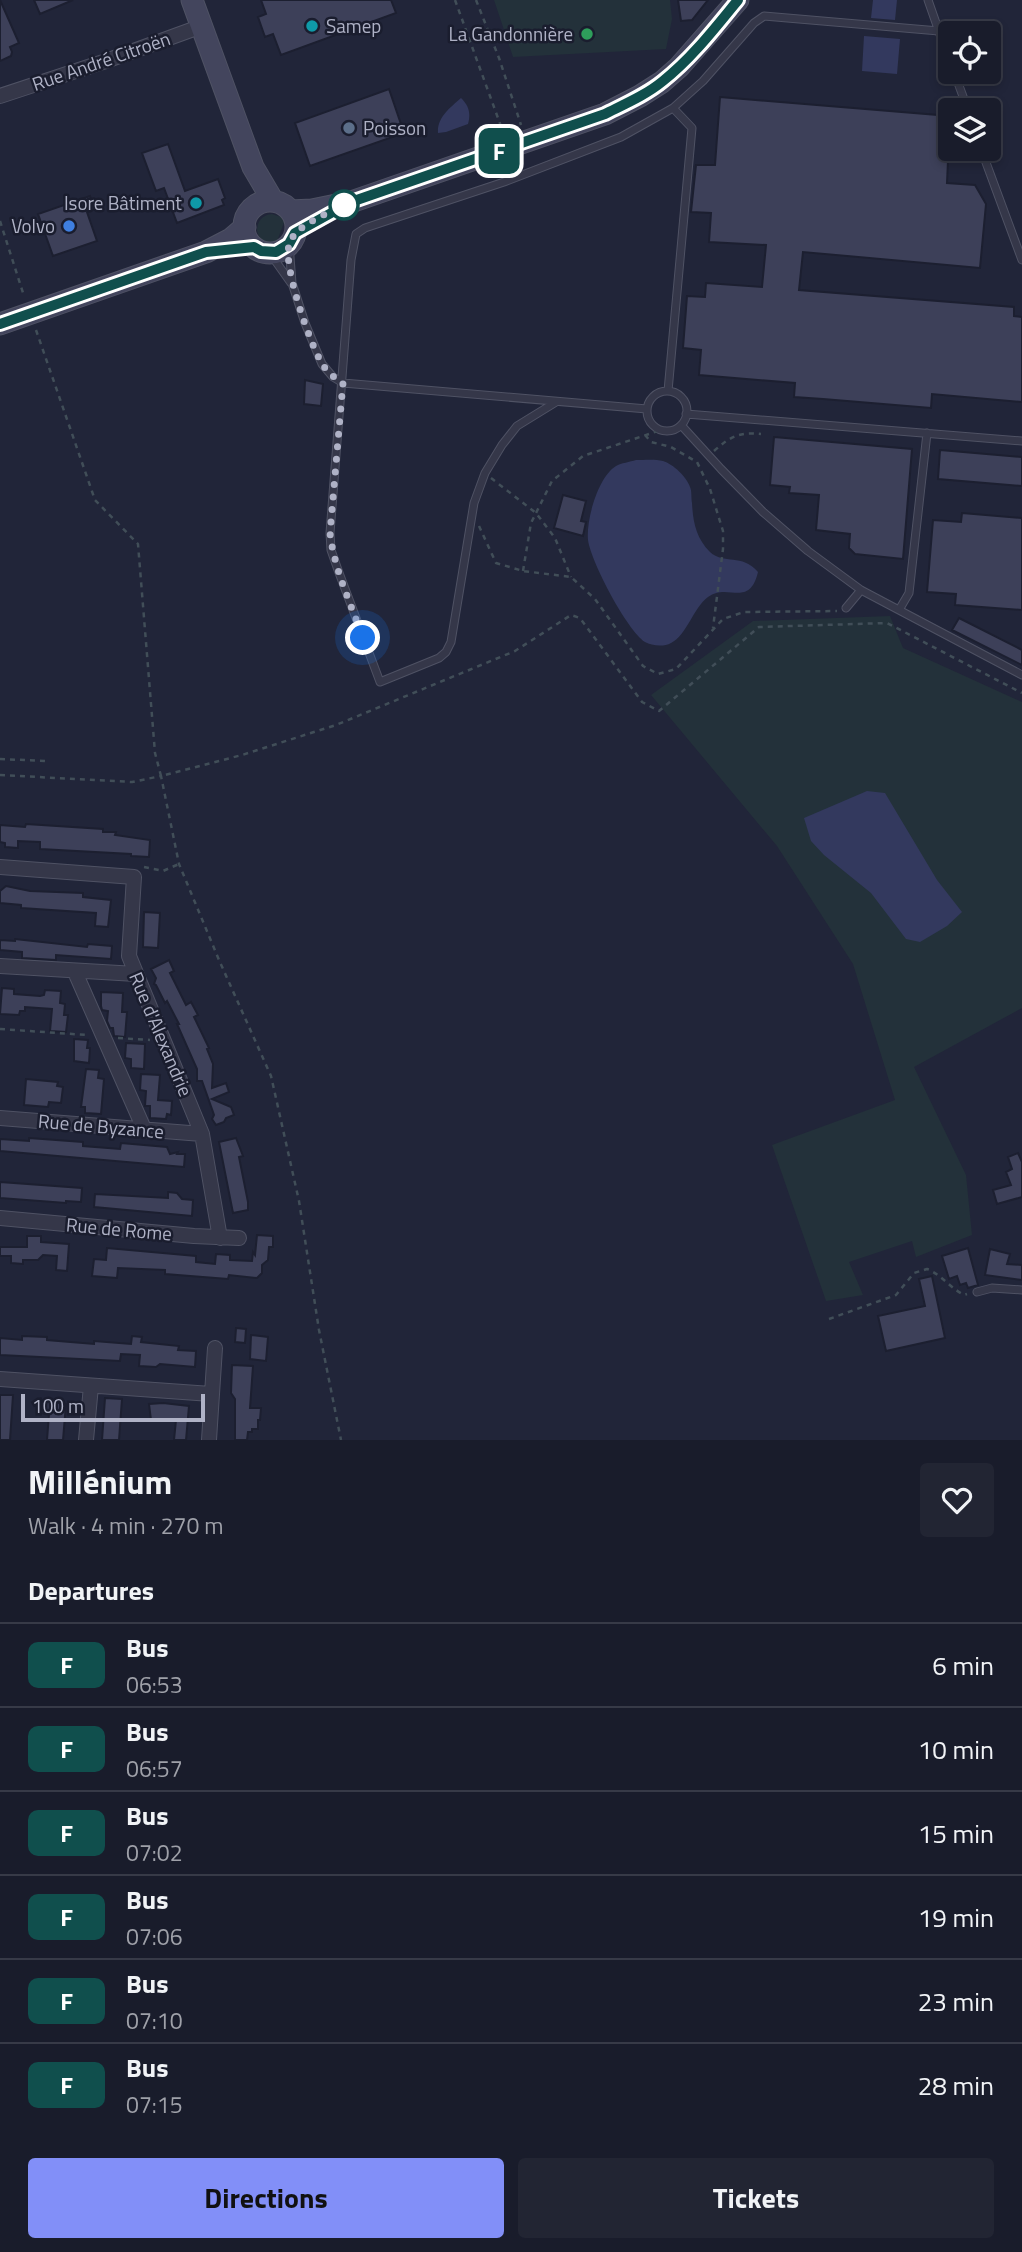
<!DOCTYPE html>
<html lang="en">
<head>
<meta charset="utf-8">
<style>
	:root { --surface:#191c2b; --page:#222533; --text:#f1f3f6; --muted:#9fa1a9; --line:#373a47; --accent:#828ff8 }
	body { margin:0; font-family:"Titillium Web",sans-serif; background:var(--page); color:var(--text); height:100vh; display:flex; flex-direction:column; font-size:26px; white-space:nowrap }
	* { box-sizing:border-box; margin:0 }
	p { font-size:23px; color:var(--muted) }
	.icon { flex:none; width:38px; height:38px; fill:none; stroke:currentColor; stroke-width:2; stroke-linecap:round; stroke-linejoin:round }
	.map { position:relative; height:1440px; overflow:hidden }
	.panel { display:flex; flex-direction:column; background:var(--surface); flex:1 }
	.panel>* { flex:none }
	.badge { padding:0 14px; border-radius:10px; font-size:24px; line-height:46px }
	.buttons { position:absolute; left:938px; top:21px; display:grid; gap:14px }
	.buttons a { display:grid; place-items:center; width:63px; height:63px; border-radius:7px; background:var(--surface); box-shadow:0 4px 10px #0003,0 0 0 2px var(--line); font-size:35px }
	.scale { position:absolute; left:21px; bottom:18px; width:184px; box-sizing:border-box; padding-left:7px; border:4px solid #afb2c6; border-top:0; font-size:19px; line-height:24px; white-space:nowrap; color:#afb2c6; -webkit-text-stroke:5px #1a1d2e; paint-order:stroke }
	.you { position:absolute; width:35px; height:35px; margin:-18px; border:5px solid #fff; border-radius:50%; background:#1a73e8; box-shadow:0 0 0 10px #1a73e833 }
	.map>.badge { position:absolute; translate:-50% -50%; box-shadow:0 0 0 4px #fff }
	h2 { padding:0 28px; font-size:26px; line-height:63px }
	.round { display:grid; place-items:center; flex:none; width:74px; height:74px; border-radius:7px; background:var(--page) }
	.summary { display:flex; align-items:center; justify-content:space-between; height:119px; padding:0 28px }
	h1 { font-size:33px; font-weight:700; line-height:52px }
	.cta { display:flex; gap:14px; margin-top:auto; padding:14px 28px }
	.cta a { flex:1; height:80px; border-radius:7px; background:var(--accent); color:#111; font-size:28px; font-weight:700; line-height:80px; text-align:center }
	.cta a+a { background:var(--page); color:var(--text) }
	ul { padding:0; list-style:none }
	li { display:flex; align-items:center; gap:21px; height:84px; padding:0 28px; border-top:2px solid var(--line) }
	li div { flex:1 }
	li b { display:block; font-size:26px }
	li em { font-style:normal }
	li .badge { min-width:77px; font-weight:700; text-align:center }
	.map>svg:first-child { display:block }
	.green { fill:#23313a }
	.water { fill:#33395e }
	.building { fill:#3d4059; stroke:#1c1f30; stroke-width:2 }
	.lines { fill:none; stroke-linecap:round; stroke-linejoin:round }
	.lane-casing { stroke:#4f5264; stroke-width:9 }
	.street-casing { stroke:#4f5264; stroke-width:16 }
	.secondary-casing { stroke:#4f5264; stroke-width:23 }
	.path { stroke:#414e58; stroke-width:2.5; stroke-dasharray:5 5; stroke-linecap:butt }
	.lane { stroke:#353749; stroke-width:7 }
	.street { stroke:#353749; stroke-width:14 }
	.secondary { stroke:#43455d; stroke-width:21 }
	.line-casing { stroke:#fff; stroke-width:16 }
	.line { stroke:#104f4d; stroke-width:10 }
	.walk { stroke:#afb2c6; stroke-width:7; stroke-dasharray:0 12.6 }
	.culture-dot { fill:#0f9aa8; stroke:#1a1d2e; stroke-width:2.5 }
	.leisure-dot { fill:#2e9e5b; stroke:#1a1d2e; stroke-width:2.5 }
	.service-dot { fill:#5c6f8a; stroke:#1a1d2e; stroke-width:2.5 }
	.stop-dot { fill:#fff; stroke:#104f4d; stroke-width:3.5 }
	.shop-dot { fill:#3f7fe0; stroke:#1a1d2e; stroke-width:2.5 }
	.labels { text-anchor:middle; stroke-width:5; stroke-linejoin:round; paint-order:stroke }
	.poi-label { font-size:19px; fill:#afb2c6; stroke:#1a1d2e; text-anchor:end }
	.street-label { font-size:19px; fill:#afb2c6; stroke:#1a1d2e }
</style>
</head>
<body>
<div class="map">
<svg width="1022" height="1440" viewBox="0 0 1022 1440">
	<rect width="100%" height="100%" fill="#212539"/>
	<path class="green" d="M494,0H670L672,19L666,49L513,57Z
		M272,214L281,217L285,220L276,244C266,245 260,241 257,231C257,221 262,215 272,214Z
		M890,616L903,648L1022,702V1008L914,1067L966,1175L972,1235L916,1257L912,1241L849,1262L863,1295L826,1301L772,1145L895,1100L853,964L777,846L651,695L753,621Z"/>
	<path class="water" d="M873,0H897L895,20L871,18Z
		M864,36L900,39L897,74L862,71Z
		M461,98C469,106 471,113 468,124L446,132L438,133C437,117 450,108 461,98Z
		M636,460C644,460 656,459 663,461C673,464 687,477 690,487C692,491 691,498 692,503C693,522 696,538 710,552C724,565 742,553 758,572C749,609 728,582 708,597C693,608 687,635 671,643C664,647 652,646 645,642C627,630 591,562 588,540C586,520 598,477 616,466C621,463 630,462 636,460Z
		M867,791L885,793L937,880L962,912L947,926L920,942L906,939L871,893L824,855L811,841L804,818Z"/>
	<path class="building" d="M0,0L19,43L10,47L12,52L11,56L0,61Z
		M34,0H73L40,14Z
		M261,0H391L396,13L281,55L273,34L265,37L258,17L266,14Z
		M678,0H708L692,20L681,21Z
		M389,89L404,133L310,166L295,123Z
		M720,97L950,116L947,183L975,185L986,204L980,268L803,252L799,290L1014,307V316L1022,317V402L932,394L931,408L823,399L794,397L795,383L699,375L701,350L683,348L687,296L705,297L706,283L762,287L766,245L709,242L711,213L691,212L696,165H715Z
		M168,144L185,191L218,179L225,198L222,200L224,205L177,223L164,188L156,191L142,153Z
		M90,196L95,209L87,212L97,241L53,256L38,214Z
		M305,380L323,384L321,406L304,404Z
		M774,437L912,449L903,559L855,554L849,548L850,534L816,530L819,495L789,493L790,487L770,485Z
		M940,450L1022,457V486L938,479Z
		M563,495L586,501L581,521L586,522L583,536L554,528Z
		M962,513L1022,518V610L955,605L956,594L927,592L933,520L961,522Z
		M959,618L1022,650V665L952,630Z
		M26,824L103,829V832H116L115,835L150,840L149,857L131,856V854L40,849V842L18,841V848L5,847V843L0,842V825L25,827Z
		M6,886L30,891L83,893V897L111,900L108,927L95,926L96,913L21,908V905L0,903V891Z
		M144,912L160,913L158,948L143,947Z
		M15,939L87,947L88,944L112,946L111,959L56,955V960L22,958V952L0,950V940L15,941Z
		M169,960L174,971L170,973L186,1005L191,1002L198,1015L194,1017L209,1048L207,1049L213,1064L212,1088L226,1083L229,1092L212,1099L231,1107L234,1115L226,1118L224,1122L216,1125L212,1119L214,1115L202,1081H197V1069L177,1024H179L167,1001L165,1003L156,985L154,984L156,978L151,969Z
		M2,988L14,989V994L40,996L44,995L45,990L61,991L60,1003L65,1004L64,1015H68L66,1032L50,1031L52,1009L25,1007V1011H20L19,1015L0,1014Z
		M101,992L123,993L122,1012H127L125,1037L114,1036L113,1028H110L107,1021L108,1011L102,1010L101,1006Z
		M74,1039L88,1040L87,1048H90L89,1063L74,1061Z
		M126,1043L145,1044L144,1069L131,1068V1059L125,1058Z
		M86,1069L99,1070L98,1078L104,1079L101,1114L85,1113V1107H81Z
		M141,1074L160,1075L158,1100L172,1101L171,1115L167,1114L166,1119L150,1118V1106H145L146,1091L140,1090Z
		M26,1079L58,1082L57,1086L63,1087L61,1103L49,1102L48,1107L24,1105Z
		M29,1138L83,1142V1146L120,1149L121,1143L167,1147L170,1154L178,1152L177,1154H185L184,1167L0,1151V1139L29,1141Z
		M236,1138L243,1156L239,1157L248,1202V1210L233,1213L219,1142Z
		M1018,1153L1022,1162V1197L997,1204L993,1190L1011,1185L1006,1172L1012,1169L1008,1157Z
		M0,1182L82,1188L81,1202L66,1201V1203L0,1198Z
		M168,1192L177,1193L182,1199L193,1200L192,1216L94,1207L95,1194L168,1198Z
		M257,1235L273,1236V1247H269L268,1260L262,1265V1273L257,1278L229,1275L228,1279L165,1274V1270L118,1268L117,1278L92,1276L94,1259L106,1260L107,1248L196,1256V1262L215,1264L216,1254L230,1255V1260L252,1261L253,1252L255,1255Z
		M27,1236H41V1242L69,1244L67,1271L56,1270L57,1256L43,1255L38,1260H23V1264L11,1263V1256H0V1247H27Z
		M968,1248L978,1285L968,1288L966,1283L960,1285L957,1276L949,1279L942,1256Z
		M990,1249L1010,1254L1007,1264L1022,1265V1280L985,1275Z
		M932,1276L945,1338L886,1351L878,1316L925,1306L919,1279Z
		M236,1328L246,1329L245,1343L235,1342Z
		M251,1335L268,1337L266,1361L250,1359Z
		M22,1336L47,1337V1340L94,1344V1341L131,1344L132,1336L142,1337L141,1342L179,1346L178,1350L196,1351L195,1367L160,1364L156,1367L139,1366L140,1355L121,1354L120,1361L0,1355V1338L22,1340Z
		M232,1365L253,1366L250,1408H261L260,1420H258V1429H252V1432H248L247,1440H235V1399L231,1393Z
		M0,1395H13L10,1440H0Z
		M105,1398L122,1399L119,1440H102Z
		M41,1400L66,1404L63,1440H47L49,1414L40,1413Z
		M163,1403L189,1406L186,1440H174L176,1420H151L149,1404Z"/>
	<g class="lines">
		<g class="lane-casing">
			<path id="lane" d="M928,0L950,63
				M954,72L968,110
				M981,149L1022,260
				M289,244L292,283L305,323L322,364L333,377L343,383L647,409
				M269,252L291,283
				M668,391L692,128L673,108L703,81L754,23L764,16L939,31
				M647 411a20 20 0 1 1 40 0a20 20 0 1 1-40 0Z
				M556,402L517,426L502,445L485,473L474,503L451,642L446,652L439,658L380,682L338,570L331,550L330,533L351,260L356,234L365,228L504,182L621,137L673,108
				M686,414L1022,441
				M681,425L721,469L763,512L808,551L861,590L1022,675
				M846,608L861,590
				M899,610L909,593L927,433
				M977,1292L992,1288L1022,1290"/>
		</g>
		<g class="street-casing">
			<path id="street" d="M0,96L103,62L202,26
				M0,867L134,877L129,956L202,1134L220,1238
				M0,966L136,974
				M75,972L145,1131
				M0,1118L202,1134
				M0,1218L194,1236L239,1238
				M0,1379L211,1394
				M86,1440L91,1386
				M209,1440L215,1348"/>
		</g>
		<g class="secondary-casing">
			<path id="secondary" d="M192,0L253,167L273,201
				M244 227a26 26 0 1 1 52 0a26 26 0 1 1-52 0Z
				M291,211L312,210L351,202L605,114L640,96L662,82L679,67L738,0
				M0,324L206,252L231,239L245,227"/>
		</g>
		<path class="path" d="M455,0L502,129
			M476,0L499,58L521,125
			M0,221L24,296
			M36,330L95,500L138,544L155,753L161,776L242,755L336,725L515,651L571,615L580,618L642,702L659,711L759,627L887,623L1022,693
			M645,435L651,442L671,447L697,462L710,489L723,531V549L713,628
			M714,451C731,436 739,432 761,434
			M491,478L536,513L555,538L571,577
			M479,526L496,563L523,571L571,577L595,599L643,666L658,674L676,669L723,619L744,612L837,611
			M523,571L531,523L552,481L583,456L661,430
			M0,759L47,761
			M0,775L132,782L161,776L179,864L219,960L271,1076L299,1201L319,1330L341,1440
			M144,867L163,871L179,864
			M0,1029L87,1035
			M118,1038L150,1040
			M829,1319L896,1295L914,1273L927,1269C942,1275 949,1287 964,1295L967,1294"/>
		<use href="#lane" class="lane"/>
		<use href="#street" class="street"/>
		<use href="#secondary" class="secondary"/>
	</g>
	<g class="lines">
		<g class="line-casing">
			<path id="line" d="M0,324L206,252L254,247L261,251L276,252L289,244L295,233L351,202L605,114C625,104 646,95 663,81C692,58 715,28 738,0"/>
		</g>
		<use href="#line" class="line"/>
		<path class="walk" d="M344,205L351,202C336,209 303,223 294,235C292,238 290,241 289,245C283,266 310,345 323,365C328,373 335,378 343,383L330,533C334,569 351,604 363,638"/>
	</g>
	<g class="culture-dot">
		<circle cx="312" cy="26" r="7"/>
		<circle cx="196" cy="203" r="7"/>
	</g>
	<circle class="leisure-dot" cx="587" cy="34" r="7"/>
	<circle class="service-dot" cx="349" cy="128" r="7"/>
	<circle class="stop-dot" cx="344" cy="205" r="14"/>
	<circle class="shop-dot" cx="69" cy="226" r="7"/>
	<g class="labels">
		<g class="poi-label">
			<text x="326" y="33" text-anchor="start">Samep</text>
			<text x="573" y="41">La Gandonnière</text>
			<text x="363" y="135" text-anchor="start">Poisson</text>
			<text x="182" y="210">Isore Bâtiment</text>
			<text x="55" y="233">Volvo</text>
		</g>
		<g class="street-label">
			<text transform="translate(101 61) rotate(-19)" y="7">Rue André Citroën</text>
			<text transform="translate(161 1034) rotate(67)" y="7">Rue d'Alexandrie</text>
			<text transform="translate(101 1126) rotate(5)" y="7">Rue de Byzance</text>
			<text transform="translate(119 1229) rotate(5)" y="7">Rue de Rome</text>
		</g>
	</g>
</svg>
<div class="buttons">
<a><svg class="icon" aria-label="locate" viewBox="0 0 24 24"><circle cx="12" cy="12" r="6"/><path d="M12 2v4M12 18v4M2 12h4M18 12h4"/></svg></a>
<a><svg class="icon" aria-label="layers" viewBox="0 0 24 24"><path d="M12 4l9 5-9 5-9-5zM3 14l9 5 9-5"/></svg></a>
</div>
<div class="scale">100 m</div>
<div class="you" style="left:363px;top:638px"></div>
<b class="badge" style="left:499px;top:151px;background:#104f4d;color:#fff">F</b>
</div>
<section class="panel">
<div class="summary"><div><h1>Millénium</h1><p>Walk · 4 min · 270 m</p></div><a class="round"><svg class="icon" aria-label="heart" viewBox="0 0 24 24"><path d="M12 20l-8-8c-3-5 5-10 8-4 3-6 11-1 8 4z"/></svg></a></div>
<h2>Departures</h2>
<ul>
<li><span class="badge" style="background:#104f4d;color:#fff">F</span><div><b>Bus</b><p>06:53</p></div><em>6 min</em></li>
<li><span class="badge" style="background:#104f4d;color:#fff">F</span><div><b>Bus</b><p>06:57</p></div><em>10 min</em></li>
<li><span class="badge" style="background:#104f4d;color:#fff">F</span><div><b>Bus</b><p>07:02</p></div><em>15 min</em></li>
<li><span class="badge" style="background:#104f4d;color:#fff">F</span><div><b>Bus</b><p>07:06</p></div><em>19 min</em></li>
<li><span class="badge" style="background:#104f4d;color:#fff">F</span><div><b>Bus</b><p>07:10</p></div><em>23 min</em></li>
<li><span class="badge" style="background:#104f4d;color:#fff">F</span><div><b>Bus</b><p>07:15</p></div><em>28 min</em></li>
</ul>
<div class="cta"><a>Directions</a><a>Tickets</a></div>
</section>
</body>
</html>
